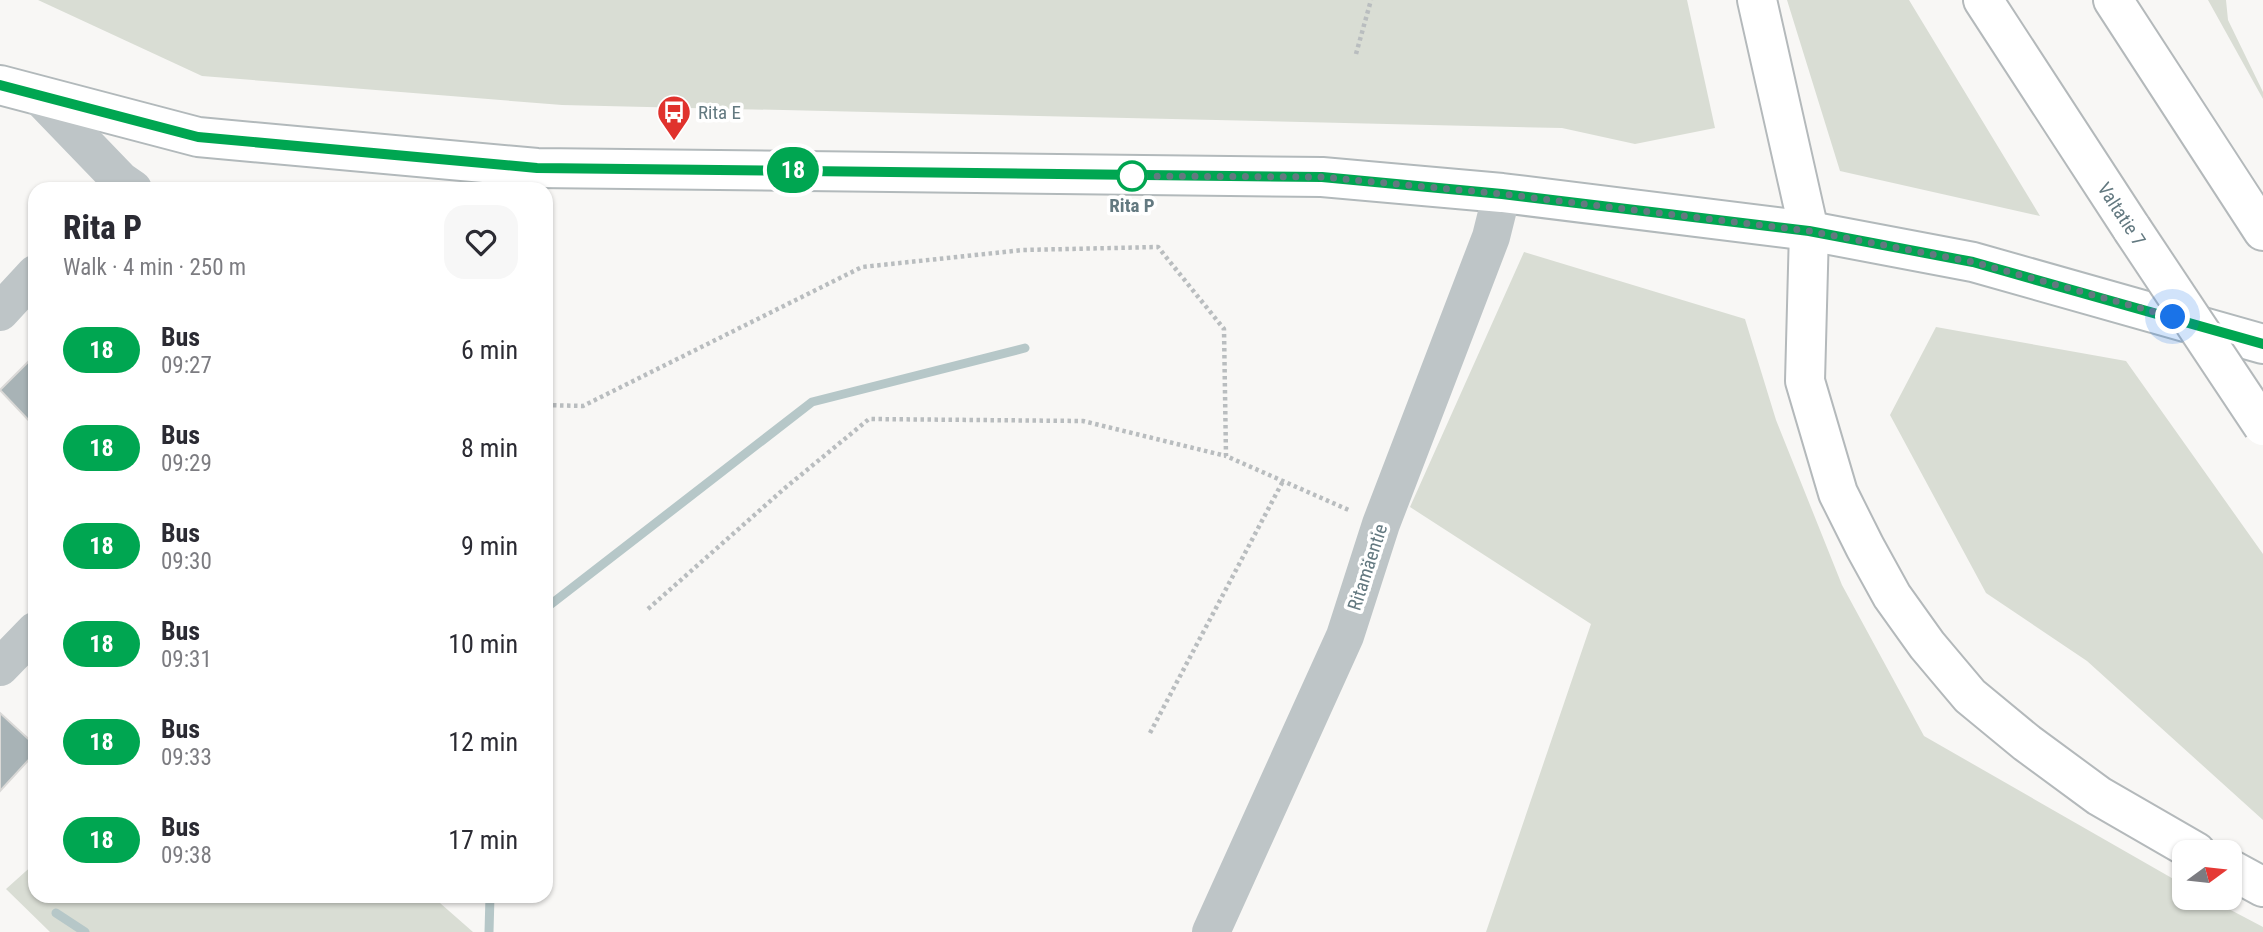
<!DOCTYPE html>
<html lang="en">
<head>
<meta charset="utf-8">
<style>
	:root { --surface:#fff; --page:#f7f7f7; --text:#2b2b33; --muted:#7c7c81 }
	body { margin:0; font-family:"Roboto Condensed",sans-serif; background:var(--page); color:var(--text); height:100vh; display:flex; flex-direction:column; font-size:26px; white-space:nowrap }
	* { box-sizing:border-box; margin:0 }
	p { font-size:23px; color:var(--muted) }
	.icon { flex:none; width:38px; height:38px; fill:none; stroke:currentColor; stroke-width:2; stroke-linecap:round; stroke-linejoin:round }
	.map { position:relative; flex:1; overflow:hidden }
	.side { position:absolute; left:28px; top:182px; width:525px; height:721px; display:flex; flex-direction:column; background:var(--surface); border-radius:21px; box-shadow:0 2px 5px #0004 }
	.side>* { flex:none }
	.badge { padding:0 14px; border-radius:23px; font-size:24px; line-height:46px }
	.needle { width:46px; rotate:75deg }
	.fabs { position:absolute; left:2172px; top:840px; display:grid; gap:14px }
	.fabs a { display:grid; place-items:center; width:70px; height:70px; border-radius:14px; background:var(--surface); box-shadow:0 2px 5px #0004; font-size:35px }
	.you { position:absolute; width:35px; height:35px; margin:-18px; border:5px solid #fff; border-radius:50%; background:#1a73e8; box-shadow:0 0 0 10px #1a73e833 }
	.map>.badge { position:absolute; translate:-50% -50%; box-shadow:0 0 0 4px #fff }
	.round { display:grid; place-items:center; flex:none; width:74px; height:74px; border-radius:21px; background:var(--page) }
	.summary { display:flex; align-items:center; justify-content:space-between; height:119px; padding:0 35px }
	h1 { font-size:33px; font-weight:800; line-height:52px }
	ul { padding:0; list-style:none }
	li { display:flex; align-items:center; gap:21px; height:98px; padding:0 35px }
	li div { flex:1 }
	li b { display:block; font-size:26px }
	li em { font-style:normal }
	li .badge { min-width:77px; font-weight:700; text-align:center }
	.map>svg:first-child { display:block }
	.green { fill:#d9ddd4 }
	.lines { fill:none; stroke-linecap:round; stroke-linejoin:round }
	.stream { stroke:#b6c7c8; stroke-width:9 }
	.building { fill:#a8b3b6; stroke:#dad9d7; stroke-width:2 }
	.major-casing { stroke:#b2b9bb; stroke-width:42 }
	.highway-casing { stroke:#b4b9bb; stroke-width:42 }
	.path { stroke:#b9bdbf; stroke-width:4.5; stroke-dasharray:3.5 3.5; stroke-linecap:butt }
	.minor { stroke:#bec5c7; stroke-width:38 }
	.major { stroke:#fff; stroke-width:38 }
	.highway { stroke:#fff; stroke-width:38 }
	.highway-bridge-casing { stroke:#b4b9bb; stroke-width:42; stroke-linecap:butt }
	.highway-bridge { stroke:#fff; stroke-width:38 }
	.line-casing { stroke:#fff; stroke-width:16 }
	.line { stroke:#00a651; stroke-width:10 }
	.walk { stroke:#637980; stroke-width:7; stroke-dasharray:0 12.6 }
	.stop-dot { fill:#fff; stroke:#00a651; stroke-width:3.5 }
	.labels { text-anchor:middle; stroke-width:7; stroke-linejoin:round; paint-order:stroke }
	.poi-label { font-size:19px; fill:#637980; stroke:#fff; text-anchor:start }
	.stop-label { font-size:19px; font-weight:bold; fill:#637980; stroke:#fff }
	.street-label { font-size:19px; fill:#637980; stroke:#fff }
</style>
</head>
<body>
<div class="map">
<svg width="2263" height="932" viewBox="0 0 2263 932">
	<rect width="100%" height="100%" fill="#f8f7f5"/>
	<path class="green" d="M38,0H1687L1715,128L1635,144L1562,128L562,105L202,76Z
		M1787,0H1909L2040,216L1840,171Z
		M2208,0H2226L2228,20L2263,92V99Z
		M1524,252L1745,319L1776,420L1842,585L1924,736L2184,885V898H2208L2263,927V932H1486L1591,624L1410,507Z
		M1936,327L2126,361L2263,554V820L2087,661L1986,593L1890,415Z
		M35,863V896H432L473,932H50L6,889Z"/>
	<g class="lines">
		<path class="stream" d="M546,608L812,402L1025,348
			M56,913L85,932
			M489,932L490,896"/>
	</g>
	<path class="building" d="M35,355V427L0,390Z
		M0,713L35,745V753L0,791Z"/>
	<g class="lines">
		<g class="major-casing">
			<path id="major" d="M0,85L198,137L537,168L1322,177L1502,193L1809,231L1973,262L2263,344"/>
		</g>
		<g class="highway-casing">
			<path id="highway" d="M1757,0L1809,231L1805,381L1838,493L1865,547L1892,596L1927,645L1970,696L2027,743L2099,796L2196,852
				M1983,0L2132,229
				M2113,0L2263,231
				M2230,869L2263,887"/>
		</g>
		<path class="path" d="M1356,54L1371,0
			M546,405L583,406L862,267L1023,250L1158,247L1224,329L1226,456L1351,511
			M648,609L785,488L869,419L1083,421L1226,456
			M1150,733L1283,481"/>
		<path class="minor" d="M40,97L120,180L133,189
			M0,312L35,274
			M0,667L35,631
			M1211,932L1345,636L1381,524L1491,237L1502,193"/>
		<use href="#major" class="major"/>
		<use href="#highway" class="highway"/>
		<g class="highway-bridge-casing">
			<path id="highway-bridge" d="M2132,229L2263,426"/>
		</g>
		<use href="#highway-bridge" class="highway-bridge"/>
	</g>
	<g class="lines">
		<g class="line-casing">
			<path id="line" d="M0,85L198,137L537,168L1322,177L1502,194L1809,231L1973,262L2263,344"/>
		</g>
		<use href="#line" class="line"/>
		<path class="walk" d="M1132,176L1322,177L1502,194L1809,231L1973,262L2173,317"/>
	</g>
	<defs>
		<g id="bus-pin" transform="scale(1.75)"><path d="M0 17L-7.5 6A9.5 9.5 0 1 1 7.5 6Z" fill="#e0322d" stroke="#fff"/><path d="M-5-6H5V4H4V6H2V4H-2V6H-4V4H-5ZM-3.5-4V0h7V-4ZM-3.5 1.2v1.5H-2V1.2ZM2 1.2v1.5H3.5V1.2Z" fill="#fff"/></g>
	</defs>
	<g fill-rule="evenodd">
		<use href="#bus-pin" x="674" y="112"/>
	</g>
	<circle class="stop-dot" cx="1132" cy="176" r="14"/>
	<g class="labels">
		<g class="poi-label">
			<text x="698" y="119">Rita E</text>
		</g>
		<g class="stop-label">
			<text x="1132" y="212">Rita P</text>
		</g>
		<g class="street-label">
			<text transform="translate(2122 214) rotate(57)" y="7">Valtatie 7</text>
			<text transform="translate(1367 567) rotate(-72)" y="7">Ritamäentie</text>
		</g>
	</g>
</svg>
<div class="fabs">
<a><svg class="needle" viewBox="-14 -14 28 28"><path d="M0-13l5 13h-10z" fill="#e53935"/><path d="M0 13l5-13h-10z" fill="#7c7c81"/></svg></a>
</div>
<div class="you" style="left:2173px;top:317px"></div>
<b class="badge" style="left:793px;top:170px;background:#00a651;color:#fff">18</b>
<section class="side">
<div class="summary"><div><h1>Rita P</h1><p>Walk · 4 min · 250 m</p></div><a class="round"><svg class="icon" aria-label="heart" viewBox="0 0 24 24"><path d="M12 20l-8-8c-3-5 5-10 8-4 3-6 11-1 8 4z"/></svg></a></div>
<ul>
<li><span class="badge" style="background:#00a651;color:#fff">18</span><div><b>Bus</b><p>09:27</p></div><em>6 min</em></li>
<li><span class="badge" style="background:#00a651;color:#fff">18</span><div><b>Bus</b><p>09:29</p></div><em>8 min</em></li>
<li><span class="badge" style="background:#00a651;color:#fff">18</span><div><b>Bus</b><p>09:30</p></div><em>9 min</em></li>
<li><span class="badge" style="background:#00a651;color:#fff">18</span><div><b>Bus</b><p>09:31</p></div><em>10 min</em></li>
<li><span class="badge" style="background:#00a651;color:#fff">18</span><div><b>Bus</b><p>09:33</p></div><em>12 min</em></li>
<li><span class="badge" style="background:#00a651;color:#fff">18</span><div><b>Bus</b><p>09:38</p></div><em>17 min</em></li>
</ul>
</section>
</div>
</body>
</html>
